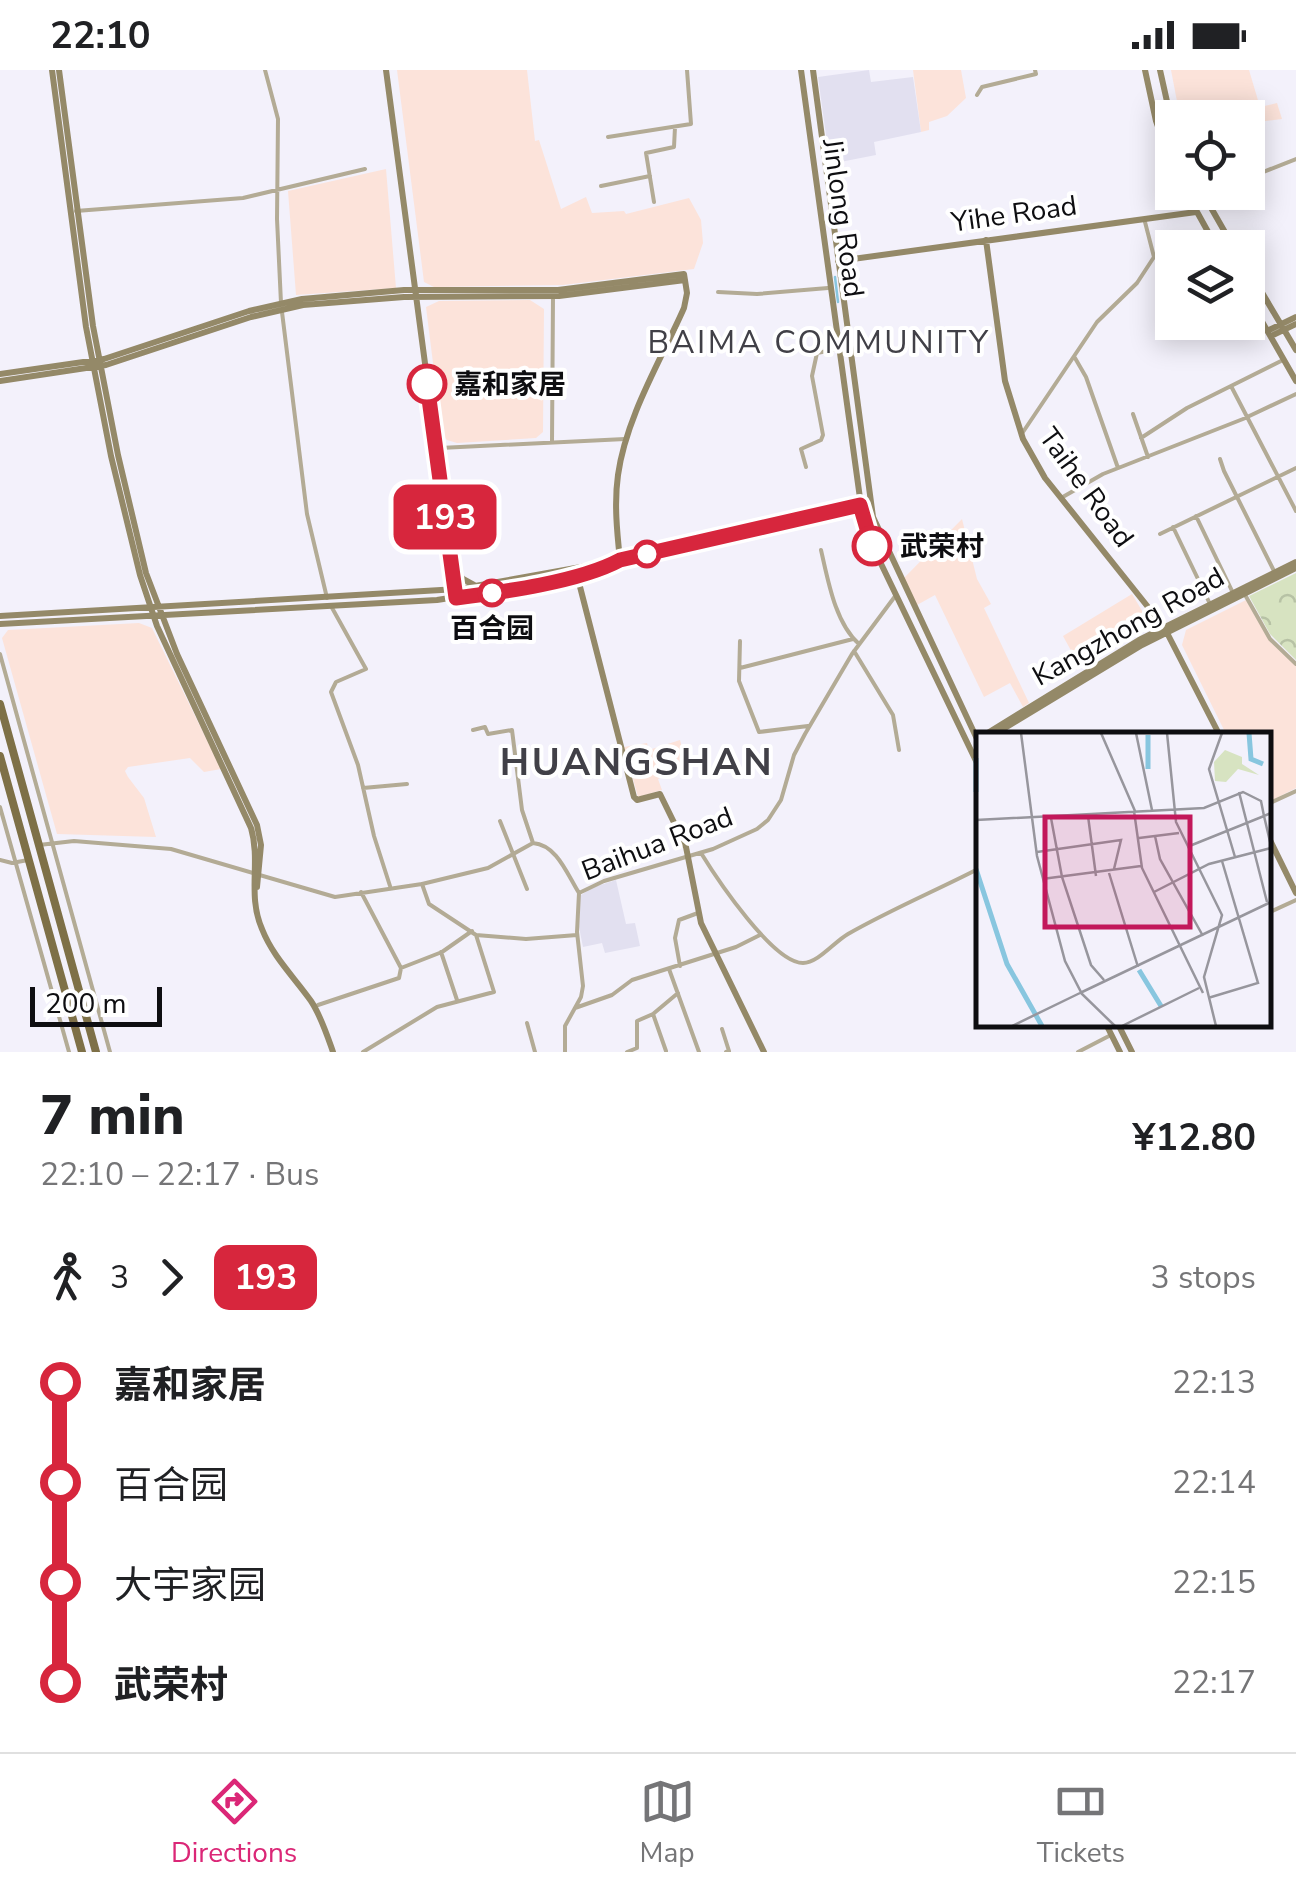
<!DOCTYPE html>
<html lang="en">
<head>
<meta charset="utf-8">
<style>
	:root { --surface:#fff; --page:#f6f6f6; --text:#202124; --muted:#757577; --line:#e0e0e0; --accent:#db2777 }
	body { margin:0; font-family:"Nunito Sans","Noto Sans SC",sans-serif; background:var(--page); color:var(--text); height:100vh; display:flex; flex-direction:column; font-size:38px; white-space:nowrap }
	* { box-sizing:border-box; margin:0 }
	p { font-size:32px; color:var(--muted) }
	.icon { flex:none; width:55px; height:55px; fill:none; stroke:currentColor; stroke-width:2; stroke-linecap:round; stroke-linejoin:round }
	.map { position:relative; height:982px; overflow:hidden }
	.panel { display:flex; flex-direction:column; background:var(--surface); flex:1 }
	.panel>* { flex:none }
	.badge { padding:0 20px; border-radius:15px; font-size:35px; line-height:65px }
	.tools { position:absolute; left:1155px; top:30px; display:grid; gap:20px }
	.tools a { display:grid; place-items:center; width:110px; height:110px; border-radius:0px; background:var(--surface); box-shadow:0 5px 25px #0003; font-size:50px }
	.scale { position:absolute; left:30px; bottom:25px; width:132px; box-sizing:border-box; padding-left:10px; border:5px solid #0e0e11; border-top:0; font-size:28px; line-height:35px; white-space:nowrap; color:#0e0e11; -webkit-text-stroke:8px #fff; paint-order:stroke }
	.map>.badge { position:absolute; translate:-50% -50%; box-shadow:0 0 0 5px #fff }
	.legs { display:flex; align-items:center; gap:15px; height:110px; padding:0 40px; font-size:32px }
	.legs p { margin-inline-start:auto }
	.head { display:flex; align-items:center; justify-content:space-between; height:170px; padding:0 40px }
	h1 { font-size:55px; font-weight:800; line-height:75px }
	ul { padding:0 40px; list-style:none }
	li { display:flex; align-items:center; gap:35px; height:100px; font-size:38px }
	li i { display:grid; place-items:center; width:15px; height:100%; margin:0 12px; background:currentColor }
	li i::after { content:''; width:25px; height:25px; margin:-12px; border:8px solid; border-radius:50%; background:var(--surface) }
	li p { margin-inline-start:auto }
	li:first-child i { background:linear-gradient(#0000 50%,currentColor 0) }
	li:last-child i { background:linear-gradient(currentColor 50%,#0000 0) }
	.status { display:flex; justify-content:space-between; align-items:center; height:70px; padding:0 50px; background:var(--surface); direction:ltr }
	.status svg { height:28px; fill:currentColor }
	.tab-bar { display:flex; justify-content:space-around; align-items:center; height:140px; border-top:2px solid var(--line); background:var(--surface); font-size:28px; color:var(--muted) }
	.tab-bar a { display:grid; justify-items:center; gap:5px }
	.tab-bar .active { color:var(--accent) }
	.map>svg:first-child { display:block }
	.commercial { fill:#fce3da }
	.built { fill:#e2e0f0 }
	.park { fill:url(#park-crowns) }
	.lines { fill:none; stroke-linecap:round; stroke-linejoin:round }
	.stream { stroke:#88c6df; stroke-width:2.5 }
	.street { stroke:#b3ab95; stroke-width:4 }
	.secondary { stroke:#948968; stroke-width:6 }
	.primary { stroke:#7e7047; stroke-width:8 }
	.line-1-casing { stroke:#fff; stroke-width:22 }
	.line-1 { stroke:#d7263d; stroke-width:15 }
	.stop-1-dot { fill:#fff; stroke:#d7263d; stroke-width:5 }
	.labels { text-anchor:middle; stroke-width:8; stroke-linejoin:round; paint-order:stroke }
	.street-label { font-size:28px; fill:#0e0e11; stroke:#fff }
	.stop-label { font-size:28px; font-weight:bold; fill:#0e0e11; stroke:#fff; text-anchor:start }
	.quarter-label { font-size:32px; letter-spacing:2.5px; fill:#414047; stroke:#fff }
	.district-label { font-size:38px; font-weight:bold; letter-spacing:2.5px; fill:#414047; stroke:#fff }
	.inset-river { fill:none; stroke:#88c6df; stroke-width:5 }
	.inset-road { fill:none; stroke:#97969d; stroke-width:2.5 }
	.view { fill:#c2185b; fill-opacity:0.15; stroke:#c2185b; stroke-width:5 }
	.inset-edge { fill:none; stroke:#0e0e11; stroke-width:5 }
</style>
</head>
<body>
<div class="status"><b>22:10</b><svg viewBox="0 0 49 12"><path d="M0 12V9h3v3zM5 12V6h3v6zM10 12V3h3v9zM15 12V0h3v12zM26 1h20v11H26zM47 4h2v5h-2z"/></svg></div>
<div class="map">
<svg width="1296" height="982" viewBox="0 0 1296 982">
	<defs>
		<pattern id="park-crowns" width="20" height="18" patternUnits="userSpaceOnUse" patternTransform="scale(2.5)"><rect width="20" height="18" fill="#d7e3c1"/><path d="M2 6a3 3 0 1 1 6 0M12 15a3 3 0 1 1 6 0" fill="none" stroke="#b7c2a5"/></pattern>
	</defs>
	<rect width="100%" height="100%" fill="#f3f1fb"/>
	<path class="commercial" d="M397,0H527L535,71L539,70L561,139L586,127L592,143L624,141L626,144L689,128L701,150L703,173L694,199L563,215L434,217L424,212Z
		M913,0H961L966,28L947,46L929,52V60L921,62Z
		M1171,0H1249L1260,37L1277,33L1282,49L1248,53V48L1180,47Z
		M386,99L396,218L296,225L288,121Z
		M530,230L544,239L543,362L536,368L457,373L447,370L442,365L426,237L439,231Z
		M962,449L977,509L991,534L984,538L1029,633L1023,637L1010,613L984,627L935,525L917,535L904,508Z
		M1132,524L1144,544L1142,556L1080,597L1063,566Z
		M1246,530L1269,570L1296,596V718L1269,732L1268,664H1226L1182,575L1186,560Z
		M139,553L152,558L221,699L204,702L190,688L128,697L125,701L128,707L144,728L156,767L57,764L2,568L8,560Z
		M680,670L687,696L658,709L662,720L638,727L624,677L647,673L649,680Z"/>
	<path class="built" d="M869,0L871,12L913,7L921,62L874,72L876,85L830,94L818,7Z
		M616,810L626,854L635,853L640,876L605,883L602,873L583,877L579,857L580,826L591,818Z"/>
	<path class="park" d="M1296,503V590L1270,564L1249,526Z"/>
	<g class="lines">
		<path class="stream" d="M835,207L838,232"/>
		<path class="street" d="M265,0L278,49L277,149L281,233
			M977,25L982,17L1036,4L1035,0
			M608,67L691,54L687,0
			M1248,108L1296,89
			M601,116L650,106
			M654,132L646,83L674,77L675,57
			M76,141L243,128L365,99
			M718,222L757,224L828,218
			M282,242L307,444L327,528
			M1075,288L1086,307L1118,398
			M1231,316L1296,441
			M1133,344L1148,387
			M1021,365L1097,252L1137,213L1154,187L1145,152
			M1141,368L1187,338L1281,291
			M552,372L553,226
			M440,378L625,369
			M1220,389L1224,401L1274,501
			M806,397L801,379L821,370L823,365L812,306L817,283L837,279
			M1061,428L1103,404L1243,349L1296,324
			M1196,446L1233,523
			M1173,457L1210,534
			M1160,464L1296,398
			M821,480C828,510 835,553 859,574
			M1244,523L1270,569L1296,594
			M331,536L366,599L336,612L331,622L358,695L374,766L390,816
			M740,571L739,611L759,662L808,656
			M854,581L893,645L899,680
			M0,584L110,982
			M740,598L853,569
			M473,660L485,657L488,664L512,660L522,740L533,773
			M363,718L407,714
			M1268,734L1296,721
			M0,737L69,982
			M500,751L527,819
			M39,775L74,771L171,779L335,827L422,814L488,798L533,773C557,775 567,804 579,823
			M701,783C717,809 773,893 803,893C818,893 834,872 848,864C890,840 935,821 978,799
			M0,790L12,793L28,790
			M422,814L429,834L476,865L526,869L577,865
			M361,822L401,898
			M1268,843L1296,830
			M441,882L457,930
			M680,896L675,868L679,850L698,843
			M669,899L699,982
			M318,935L399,908L401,898L442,882L472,861
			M575,938L612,925L632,910L736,877L760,865
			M653,944L666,981
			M527,953L535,982
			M722,959L729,981L726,982
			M363,982L437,937L494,922L476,865
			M565,982V956L581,927L583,916L577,862L579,823L604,811L713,779L757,759L768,750L781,730L794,685L805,664L852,584L896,525
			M627,982L637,978V951L653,944L678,923
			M1078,982L1109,966"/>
		<path class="secondary" d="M52,0L86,257L111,386L140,505L157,556L251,758C261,792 247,825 262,859C273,887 294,907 311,931C321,946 327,965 333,982
			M59,0L93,256L118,385L146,503L177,584L257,755L261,775L257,817
			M386,0L455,519
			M801,0L863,450L872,475L978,695
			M813,0L873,447L978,671
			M1145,0L1156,51L1172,96
			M1160,0L1172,54
			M1186,122L1217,178
			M1202,122L1234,178
			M986,170L1005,311L1023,369L1045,408L1164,557L1219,664
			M838,191L1196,142
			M1248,199L1296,280
			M1248,227L1296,311
			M1267,261L1296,247
			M1271,266L1296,254
			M0,304L104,289L249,241L302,229L404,220H558L684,204L687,223L684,238C661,290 626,347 618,405C614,433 617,462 620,490
			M0,311L106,295L251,247L303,235L404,227L559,226L685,210
			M456,500L463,509L474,515
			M577,505L634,727L637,730L660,724L686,777L701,853L764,982
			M0,546L458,519L620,490L860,435
			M0,554L437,530L544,513L606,498L619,491
			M986,664L1139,570L1296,492
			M995,664L1142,575L1296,498
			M1268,766L1296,823
			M1106,954L1120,982
			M1118,954L1132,982"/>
		<path class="primary" d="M0,634L96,982
			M0,686L82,982"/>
	</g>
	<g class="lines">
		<g class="line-1-casing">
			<path id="line-1" d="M427,314L456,528C503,522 579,512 620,490L860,435L872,476"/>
		</g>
		<use href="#line-1" class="line-1"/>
	</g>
	<g class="stop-1-dot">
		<circle cx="427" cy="314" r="18"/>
		<circle cx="872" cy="476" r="18"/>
		<circle cx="647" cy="484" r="12"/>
		<circle cx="492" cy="523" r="12"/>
	</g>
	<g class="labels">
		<g class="street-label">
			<text transform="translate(1014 143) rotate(-8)" y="10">Yihe Road</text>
			<text transform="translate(844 148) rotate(82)" y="10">Jinlong Road</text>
			<text transform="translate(1087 417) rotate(54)" y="10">Taihe Road</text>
			<text transform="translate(1128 556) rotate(-29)" y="10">Kangzhong Road</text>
			<text transform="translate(657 773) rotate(-21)" y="10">Baihua Road</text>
		</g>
		<g class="stop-label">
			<text x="454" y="324">嘉和家居</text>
			<text x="900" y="486">武荣村</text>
			<text x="492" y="568" text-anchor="middle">百合园</text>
		</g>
		<g class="quarter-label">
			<text x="819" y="283">BAIMA COMMUNITY</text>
		</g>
		<g class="district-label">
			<text x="637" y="705">HUANGSHAN</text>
		</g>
	</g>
	<g transform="translate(976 662)">
		<rect width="295" height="295" fill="#f3f1fb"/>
		<path d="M249,18L266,25V32L283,43L262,37L250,50L239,49L238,30Z" fill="#d7e3c1"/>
		<path class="inset-river" d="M273,1L275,27L287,32M172,3V37M0,26V60M0,137L31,232L66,294M163,238L185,274"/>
		<path class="inset-road" d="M45,1L61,124L89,229L106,262L139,294M125,1L159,79M160,1L176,78M191,1L200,90L246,183L228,245L240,294M246,1L233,37L259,125M263,60L291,170M158,79L166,136L205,216M112,84L120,144M75,86L86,145L115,233L128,248M0,88L228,76L267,60L285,69L288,84L295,81M179,104L184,127L227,204M163,106L203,101M211,115L288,84L295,114M61,120L145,108L138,137M133,141L162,235M66,147L165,134M178,160L233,132L295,116M205,216L227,261M104,261L295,170M232,266L282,251L246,129M36,294L104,261M146,294L223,256"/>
		<path class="view" d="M69,85H214V195H69Z"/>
		<rect width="295" height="295" class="inset-edge"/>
	</g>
</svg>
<div class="tools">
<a><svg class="icon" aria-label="locate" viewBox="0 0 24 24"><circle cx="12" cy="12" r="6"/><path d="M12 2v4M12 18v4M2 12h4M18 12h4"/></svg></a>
<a><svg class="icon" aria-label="layers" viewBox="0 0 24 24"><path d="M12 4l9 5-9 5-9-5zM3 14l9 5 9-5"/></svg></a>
</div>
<div class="scale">200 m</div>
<b class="badge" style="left:445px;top:447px;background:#d7263d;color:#fff">193</b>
</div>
<section class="panel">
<div class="head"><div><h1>7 min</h1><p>22:10 – 22:17 · Bus</p></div><b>¥12.80</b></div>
<div class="legs"><svg class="icon" aria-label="walk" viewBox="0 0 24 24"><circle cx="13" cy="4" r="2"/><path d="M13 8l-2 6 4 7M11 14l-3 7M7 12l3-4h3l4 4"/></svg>3<svg class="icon" aria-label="forward" viewBox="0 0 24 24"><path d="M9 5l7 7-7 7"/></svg><b class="badge" style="background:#d7263d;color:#fff">193</b><p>3 stops</p></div>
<ul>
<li><i style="color:#d7263d"></i><b>嘉和家居</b><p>22:13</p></li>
<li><i style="color:#d7263d"></i><span>百合园</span><p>22:14</p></li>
<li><i style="color:#d7263d"></i><span>大宇家园</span><p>22:15</p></li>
<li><i style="color:#d7263d"></i><b>武荣村</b><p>22:17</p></li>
</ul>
</section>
<nav class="tab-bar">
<a class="active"><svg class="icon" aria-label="directions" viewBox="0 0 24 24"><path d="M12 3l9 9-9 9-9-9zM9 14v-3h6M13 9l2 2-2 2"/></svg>Directions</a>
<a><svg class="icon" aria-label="map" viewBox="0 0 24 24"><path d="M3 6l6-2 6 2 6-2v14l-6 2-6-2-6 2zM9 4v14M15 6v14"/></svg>Map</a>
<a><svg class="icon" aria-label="tickets" viewBox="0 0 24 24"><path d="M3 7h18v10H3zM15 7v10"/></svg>Tickets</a>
</nav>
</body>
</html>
